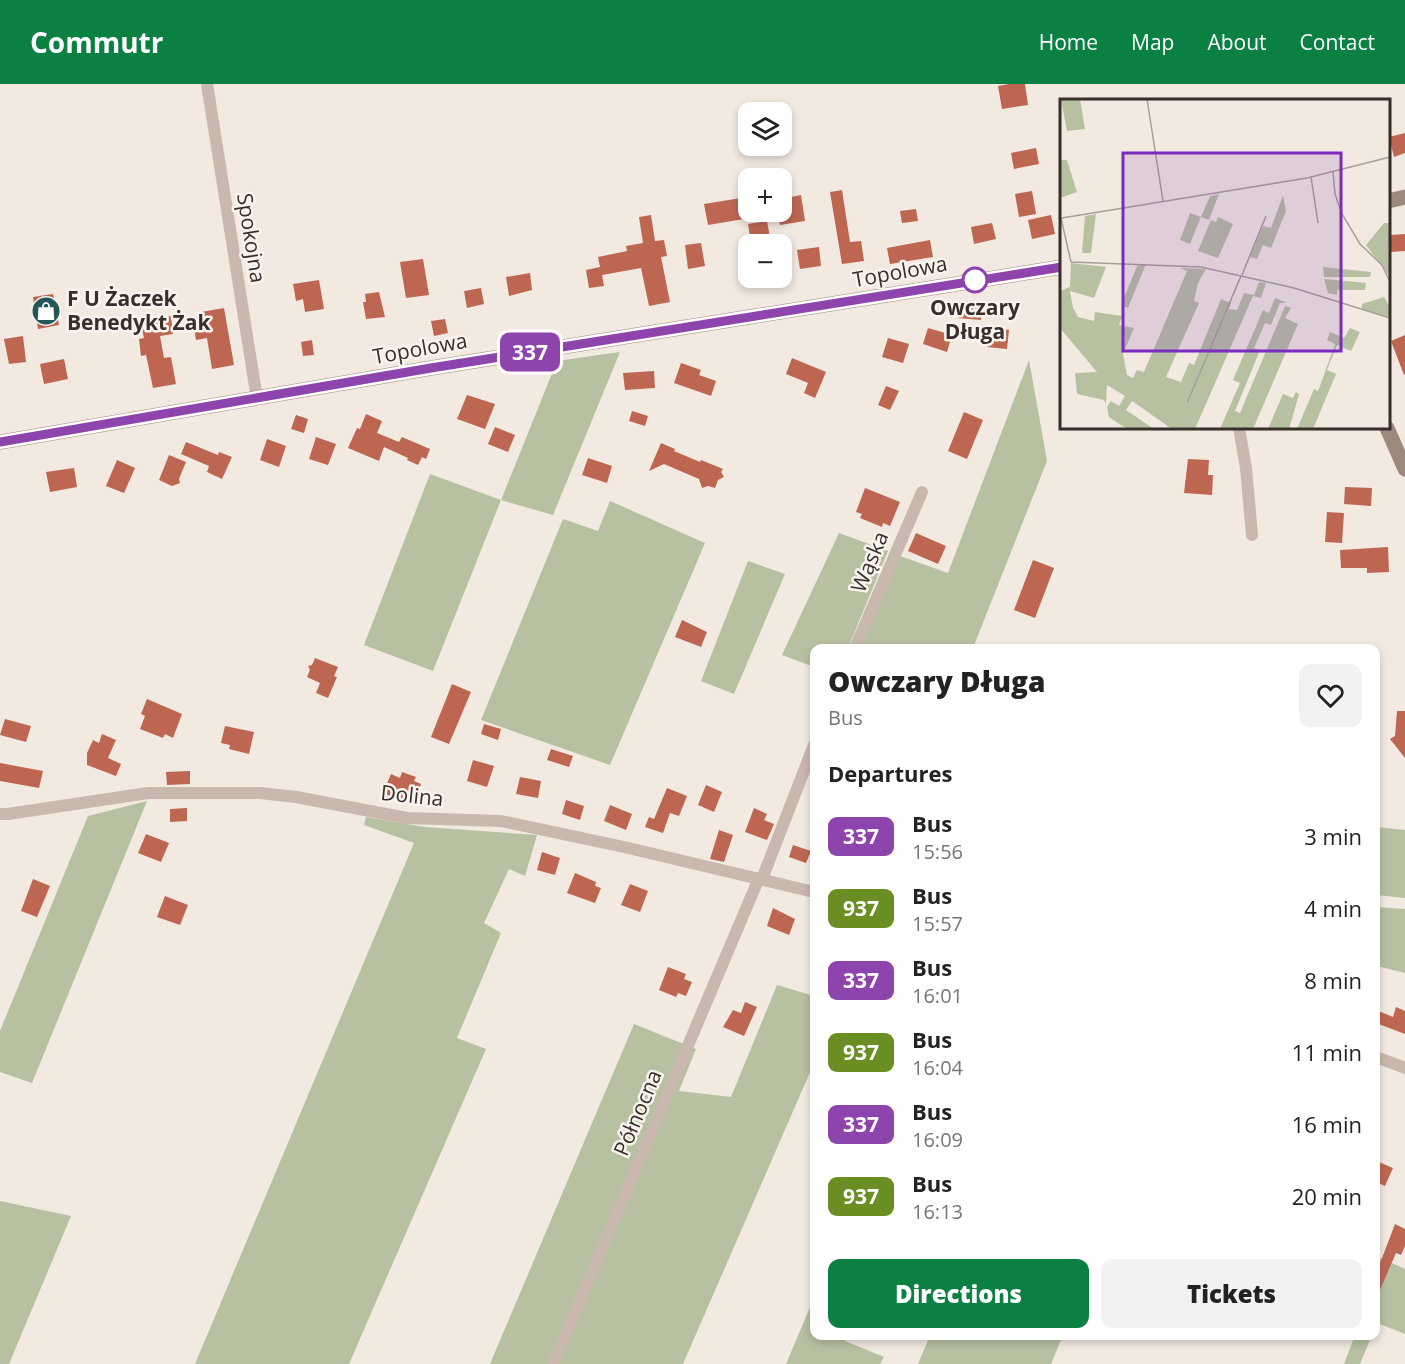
<!DOCTYPE html>
<html lang="en">
<head>
<meta charset="utf-8">
<style>
	:root { --surface:#fff; --page:#f2f2f2; --text:#222; --muted:#767676; --accent:#0b8043 }
	body { margin:0; font-family:"Open Sans",sans-serif; background:var(--page); color:var(--text); height:100vh; display:flex; flex-direction:column; font-size:22px; white-space:nowrap }
	* { box-sizing:border-box; margin:0 }
	p { font-size:20px; color:var(--muted) }
	.icon { flex:none; width:33px; height:33px; fill:none; stroke:currentColor; stroke-width:2; stroke-linecap:round; stroke-linejoin:round }
	.map { position:relative; flex:1; overflow:hidden }
	.sheet { position:absolute; left:810px; top:560px; width:570px; height:696px; display:flex; flex-direction:column; background:var(--surface); border-radius:12px; box-shadow:0 3px 9px #0003 }
	.sheet>* { flex:none }
	.badge { padding:0 12px; border-radius:9px; font-size:21px; line-height:39px }
	.tools { position:absolute; left:738px; top:18px; display:grid; gap:12px }
	.tools a { display:grid; place-items:center; width:54px; height:54px; border-radius:12px; background:var(--surface); box-shadow:0 3px 9px #0003; font-size:30px }
	.map>.badge { position:absolute; translate:-50% -50%; box-shadow:0 0 0 3px #fff }
	h2 { padding:0 18px; font-size:22px; line-height:54px }
	.round { display:grid; place-items:center; flex:none; width:63px; height:63px; border-radius:12px; background:var(--page) }
	.summary { display:flex; align-items:center; justify-content:space-between; height:102px; padding:0 18px }
	h1 { font-size:28px; font-weight:800; line-height:45px }
	.cta { display:flex; gap:12px; margin-top:auto; padding:12px 18px }
	.cta a { flex:1; height:69px; border-radius:12px; background:var(--accent); color:#fff; font-size:24px; font-weight:800; line-height:69px; text-align:center }
	.cta a+a { background:var(--page); color:var(--text) }
	ul { padding:0; list-style:none }
	li { display:flex; align-items:center; gap:18px; height:72px; padding:0 18px }
	li div { flex:1 }
	li b { display:block; font-size:22px }
	li em { font-style:normal }
	li .badge { min-width:66px; font-weight:700; text-align:center }
	header { display:flex; align-items:center; gap:36px; box-sizing:border-box; height:84px; padding:0 30px; background:var(--accent); color:#fff }
	header strong { font-size:28px }
	nav { display:flex; gap:33px; margin-inline-start:auto; font-size:21px }
	.map>svg:first-child { display:block }
	.green { fill:#b7c0a1 }
	.building { fill:#bd6753 }
	.lines { fill:none; stroke-linecap:round; stroke-linejoin:round }
	.street { stroke:#c9b8ad; stroke-width:12 }
	.secondary { stroke:#9d887e; stroke-width:15 }
	.line-casing { stroke:#fff; stroke-width:14 }
	.line { stroke:#8e44ad; stroke-width:9 }
	.stop-dot { fill:#fff; stroke:#8e44ad; stroke-width:3 }
	.labels { text-anchor:middle; stroke-width:5; stroke-linejoin:round; paint-order:stroke }
	.street-label { font-size:21px; fill:#382e2b; stroke:#f9f3ed }
	.poi-label { font-size:21px; font-weight:bold; fill:#382e2b; stroke:#f9f3ed; text-anchor:start }
	.stop-label { font-size:21px; font-weight:bold; fill:#382e2b; stroke:#f9f3ed }
	.inset-road { fill:none; stroke:#a89e98; stroke-width:1.5 }
	.view { fill:#7b2cbf; fill-opacity:0.15; stroke:#7b2cbf; stroke-width:3 }
	.inset-edge { fill:none; stroke:#382e2b; stroke-width:3 }
</style>
</head>
<body>
<header>
<strong>Commutr</strong>
<nav><a>Home</a><a>Map</a><a>About</a><a>Contact</a></nav>
</header>
<div class="map">
<svg width="1405" height="1280" viewBox="0 0 1405 1280">
	<rect width="100%" height="100%" fill="#f2e9e0"/>
	<path class="green" d="M620,268L553,431L501,416L433,587L364,561L430,390L501,416L557,277Z
		M1029,276L1047,377L973,564H861L900,472L948,489Z
		M610,417L705,459L610,681L481,636L563,435L598,447Z
		M839,449L888,467L848,564H814V583L782,571Z
		M748,477L785,490L734,610L701,597Z
		M147,717L32,999L0,988V947L88,732Z
		M366,733L425,743L537,751L525,792L509,785L484,839L501,849L457,954L486,965L349,1280H195L414,759L364,741Z
		M1376,743L1405,746V814L1376,811Z
		M1376,823L1405,825V889L1377,882L1376,906Z
		M777,901L814,912V979L683,1280H490L634,940L696,965L679,1007L731,1013Z
		M0,1117L71,1132L9,1280H0Z
		M1376,1172L1405,1185V1250L1377,1239L1376,1242Z
		M814,1214V1251H847L845,1257L884,1273L880,1280H786Z
		M930,1251H1063L1051,1280H918Z
		M1355,1251H1372L1360,1280H1344Z"/>
	<path class="building" d="M1009,0H1025L1028,21L1002,25L998,2Z
		M1405,49V69L1394,73L1389,53Z
		M1036,64L1039,80L1014,85L1011,69Z
		M842,106L850,158L861,157L864,177L842,180L830,108Z
		M1032,107L1036,130L1019,133L1015,110Z
		M801,111L805,137L780,141L777,128H782V115Z
		M747,113L750,134L708,141L704,120Z
		M916,125L918,137L902,139L900,127Z
		M651,131L655,157L664,156L667,172L661,173L670,218L649,222L641,184L602,191L604,202L589,204L586,186L600,183L598,173L627,167L626,162L643,159L639,133Z
		M1051,131L1055,150L1032,155L1028,136Z
		M767,137L771,159L751,160L748,140Z
		M992,139L996,155L974,160L971,143Z
		M1405,150V167L1391,168L1390,151Z
		M930,156L933,173L890,180L887,164Z
		M701,159L705,182L688,185L685,161Z
		M819,163L821,182L800,185L797,166Z
		M423,175L429,211L406,214L400,178Z
		M530,189L532,206L509,212L506,193Z
		M319,196L324,225L305,228L303,215L296,217L293,200Z
		M481,204L484,220L467,224L464,207Z
		M379,208L385,233L366,235L363,218H366L365,210Z
		M53,210L59,241L38,245L33,213Z
		M959,217L983,219L981,236L958,234Z
		M224,224L234,281L212,285L207,254L196,256L194,244L204,242L201,228Z
		M171,232L173,250L160,252L164,274L171,273L176,300L153,304L146,271L141,272L139,255L144,254L142,245H149L147,236Z
		M445,235L448,249L434,252L431,237Z
		M928,244L952,251L947,268L923,260Z
		M990,244L1009,246L1007,265L987,263Z
		M1405,251V290L1404,291L1391,257Z
		M23,252L26,278L9,280L4,255Z
		M888,254L909,260L903,279L882,273Z
		M312,256L314,271L303,272L301,258Z
		M792,274L826,288L815,314L804,309L808,299L786,290Z
		M64,275L68,295L44,300L40,280Z
		M681,279L701,286L699,291L716,297L711,312L674,299Z
		M654,287L655,304L625,306L623,289Z
		M886,302L899,307L890,326L878,321Z
		M467,311L495,320L485,345L457,335Z
		M632,327L648,332L645,342L629,337Z
		M964,328L983,336L967,375L948,367Z
		M366,330L382,337L377,349L399,358L402,353L430,365L426,375L422,373L418,381L407,376L408,374L384,363L379,377L348,364L357,344L360,345Z
		M296,331L308,335L304,349L291,345Z
		M495,343L515,351L508,368L488,360Z
		M316,353L336,360L328,381L309,375Z
		M267,355L286,362L279,383L260,376Z
		M186,358L218,371L219,368L232,373L222,395L207,388L209,382L181,370Z
		M661,359L675,365L674,367L700,378L701,376L723,385L721,388L724,393L718,396L715,404L708,402L702,404L699,395L664,380L649,387Z
		M169,371L186,378L179,395L180,399L172,402L159,396Z
		M588,374L612,382L607,399L582,391Z
		M1188,375L1209,376L1208,391H1213L1212,411L1184,409Z
		M117,376L135,384L124,409L106,402Z
		M74,384L77,403L50,408L46,388Z
		M1345,403L1372,404L1371,422L1344,420Z
		M865,404L900,418L890,442L883,439L882,443L860,434L862,430L856,428Z
		M1327,428L1344,429L1342,459L1325,458Z
		M916,449L946,462L938,480L908,467Z
		M1388,463L1389,488L1367,489V484H1341L1340,466Z
		M1033,476L1054,484L1035,534L1014,526Z
		M682,536L707,548L701,563L675,553Z
		M315,574L338,583L334,592L337,593L328,614L316,609L320,599L307,593L310,586L308,582L312,581Z
		M452,600L471,608L449,660L431,653Z
		M147,615L182,630L173,654L165,650L163,654L140,645L145,632L141,630Z
		M1397,627H1405V674L1390,655L1395,652Z
		M5,635L31,642L26,658L0,651Z
		M484,640L501,645L498,656L481,650Z
		M225,642L254,648L249,670L229,665L230,661L221,659Z
		M102,650L116,656L108,674L121,680L116,692L87,681V669L93,656L99,659Z
		M551,665L573,672L569,683L547,676Z
		M473,676L494,682L487,703L467,697Z
		M0,679L43,687L39,704L0,697Z
		M190,687V700L167,701L166,688Z
		M402,688L416,693L414,697L421,700L415,714L404,718L383,709L391,690L400,694Z
		M520,693L541,697L538,714L516,710Z
		M706,701L722,708L714,728L698,721Z
		M667,704L687,712L679,732L670,729L663,749L645,743L649,733L654,735Z
		M566,716L584,722L580,736L562,730Z
		M610,721L632,730L626,746L604,737Z
		M187,724V737L170,738V725Z
		M754,724L767,730L764,736L774,740L767,756L745,748Z
		M719,746L733,751L724,778L710,775Z
		M146,750L169,759L161,778L138,769Z
		M793,761L811,767L806,779L789,773Z
		M542,768L560,774L555,791L537,786Z
		M575,789L596,798L595,802L601,804L595,819L567,809Z
		M33,795L50,802L37,833L21,827Z
		M630,800L648,807L640,828L621,821Z
		M165,812L188,821L180,841L157,833Z
		M773,824L795,835L789,851L767,842Z
		M668,883L686,890L684,895L692,898L686,912L678,909L676,913L659,906Z
		M745,918L757,923L744,952L723,943L733,926L741,929Z
		M1396,923L1405,927V950L1376,939V926L1393,933Z
		M1379,1078L1393,1084L1385,1102L1376,1098V1085Z
		M1395,1140L1405,1145V1162L1401,1171L1396,1169L1376,1215V1180L1379,1182Z"/>
	<g class="lines">
		<path class="street" d="M207,0L257,315
			M1239,344L1246,384L1252,451
			M855,564L922,408
			M0,730H8L148,709H260L296,713L407,734L501,737L624,763L814,808
			M762,795L814,661
			M1376,973L1405,984
			M553,1280L759,794"/>
		<path class="secondary" d="M1388,117L1405,113
			M1387,344L1405,385
			M0,358L431,284L1062,183"/>
	</g>
	<g class="lines">
		<g class="line-casing">
			<path id="line" d="M0,358L431,284L1062,183"/>
		</g>
		<use href="#line" class="line"/>
	</g>
	<defs>
		<g id="shop-disc" transform="scale(1.5)"><circle r="9.5" fill="#235657" stroke="#f9f3ed"/><path d="M-5-2.5h2.3a2.7 3.5 0 0 1 5.4 0H5L5.5 6h-11ZM-1.5-2.5h3a1.5 2.3 0 0 0-3 0Z" fill="#fff"/></g>
	</defs>
	<g fill-rule="evenodd">
		<use href="#shop-disc" x="46" y="227"/>
	</g>
	<circle class="stop-dot" cx="975" cy="196" r="12"/>
	<g class="labels">
		<g class="street-label">
			<text transform="translate(251 154) rotate(81)" y="7">Spokojna</text>
			<text transform="translate(900 188) rotate(-10)" y="7">Topolowa</text>
			<text transform="translate(420 265) rotate(-10)" y="7">Topolowa</text>
			<text transform="translate(870 478) rotate(-67)" y="7">Wąska</text>
			<text transform="translate(412 712) rotate(6)" y="7">Dolina</text>
			<text transform="translate(638 1029) rotate(-67)" y="7">Północna</text>
		</g>
		<g class="poi-label">
			<text x="67" y="222">F U Żaczek<tspan x="67" dy="24">Benedykt Żak</tspan></text>
		</g>
		<g class="stop-label">
			<text x="975" y="231">Owczary<tspan x="975" dy="24">Długa</tspan></text>
		</g>
	</g>
	<g transform="translate(1060 15)">
		<rect width="330" height="330" fill="#f2e9e0"/>
		<path d="M1,0H20L25,30L7,32ZM0,61H7L17,93L0,99ZM159,95L149,121L141,118L130,145L120,141L130,114L141,118L150,97ZM223,96L226,112L211,149L203,146L197,160L190,158L203,127L211,129ZM36,115L31,154H22L25,117ZM158,118L173,125L158,159L138,152L151,121L156,123ZM324,124H330V178L306,146ZM11,164L46,168L34,199L10,192L13,209L18,218L34,222L35,213L62,217L59,226L74,229L63,255L67,276L73,279L77,271L84,273L127,172L120,169L146,170L138,184L134,202L139,204L106,278L121,283L129,264L134,266L161,200L171,204L169,210L177,211L184,194L194,196L199,183L206,184L201,199L193,197L135,330H112L72,302L66,311L94,330H67L49,318L47,308L51,302L59,307L65,297L47,286L46,305L44,301L17,295L15,274L37,273L0,229V192L10,188ZM86,165L68,209L61,206L77,167ZM263,168L311,173L310,178H264ZM264,180L306,184L305,191H277V196L268,194ZM324,198L330,208V218L302,211V205ZM215,199L227,204H220L211,226L205,224L194,249L200,251L175,312L180,314L225,207L231,209L225,219L238,225L193,330H160L180,284L173,281L203,211L209,214ZM290,229L300,233L291,252L277,246L267,271L276,275L253,330H237L254,290L258,292L260,287L275,245L267,241L270,233L284,239ZM236,293L239,295L229,330H208L223,295L233,299Z" fill="#b7c0a1"/>
		<path class="inset-road" d="M87,0L103,102M273,73L275,95L282,115L300,145L322,166L330,183M251,78L258,124M1,119L11,163L141,168L234,189L330,219M2,119L247,79L330,58M182,176L206,117M127,304L181,177"/>
		<path class="view" d="M63,54H281V252H63Z"/>
		<rect width="330" height="330" class="inset-edge"/>
	</g>
</svg>
<div class="tools">
<a><svg class="icon" aria-label="layers" viewBox="0 0 24 24"><path d="M12 4l9 5-9 5-9-5zM3 14l9 5 9-5"/></svg></a>
<a>+</a>
<a>−</a>
</div>
<b class="badge" style="left:530px;top:268px;background:#8e44ad;color:#fff">337</b>
<section class="sheet">
<div class="summary"><div><h1>Owczary Długa</h1><p>Bus</p></div><a class="round"><svg class="icon" aria-label="heart" viewBox="0 0 24 24"><path d="M12 20l-8-8c-3-5 5-10 8-4 3-6 11-1 8 4z"/></svg></a></div>
<h2>Departures</h2>
<ul>
<li><span class="badge" style="background:#8e44ad;color:#fff">337</span><div><b>Bus</b><p>15:56</p></div><em>3 min</em></li>
<li><span class="badge" style="background:#6b8e23;color:#fff">937</span><div><b>Bus</b><p>15:57</p></div><em>4 min</em></li>
<li><span class="badge" style="background:#8e44ad;color:#fff">337</span><div><b>Bus</b><p>16:01</p></div><em>8 min</em></li>
<li><span class="badge" style="background:#6b8e23;color:#fff">937</span><div><b>Bus</b><p>16:04</p></div><em>11 min</em></li>
<li><span class="badge" style="background:#8e44ad;color:#fff">337</span><div><b>Bus</b><p>16:09</p></div><em>16 min</em></li>
<li><span class="badge" style="background:#6b8e23;color:#fff">937</span><div><b>Bus</b><p>16:13</p></div><em>20 min</em></li>
</ul>
<div class="cta"><a>Directions</a><a>Tickets</a></div>
</section>
</div>
</body>
</html>
